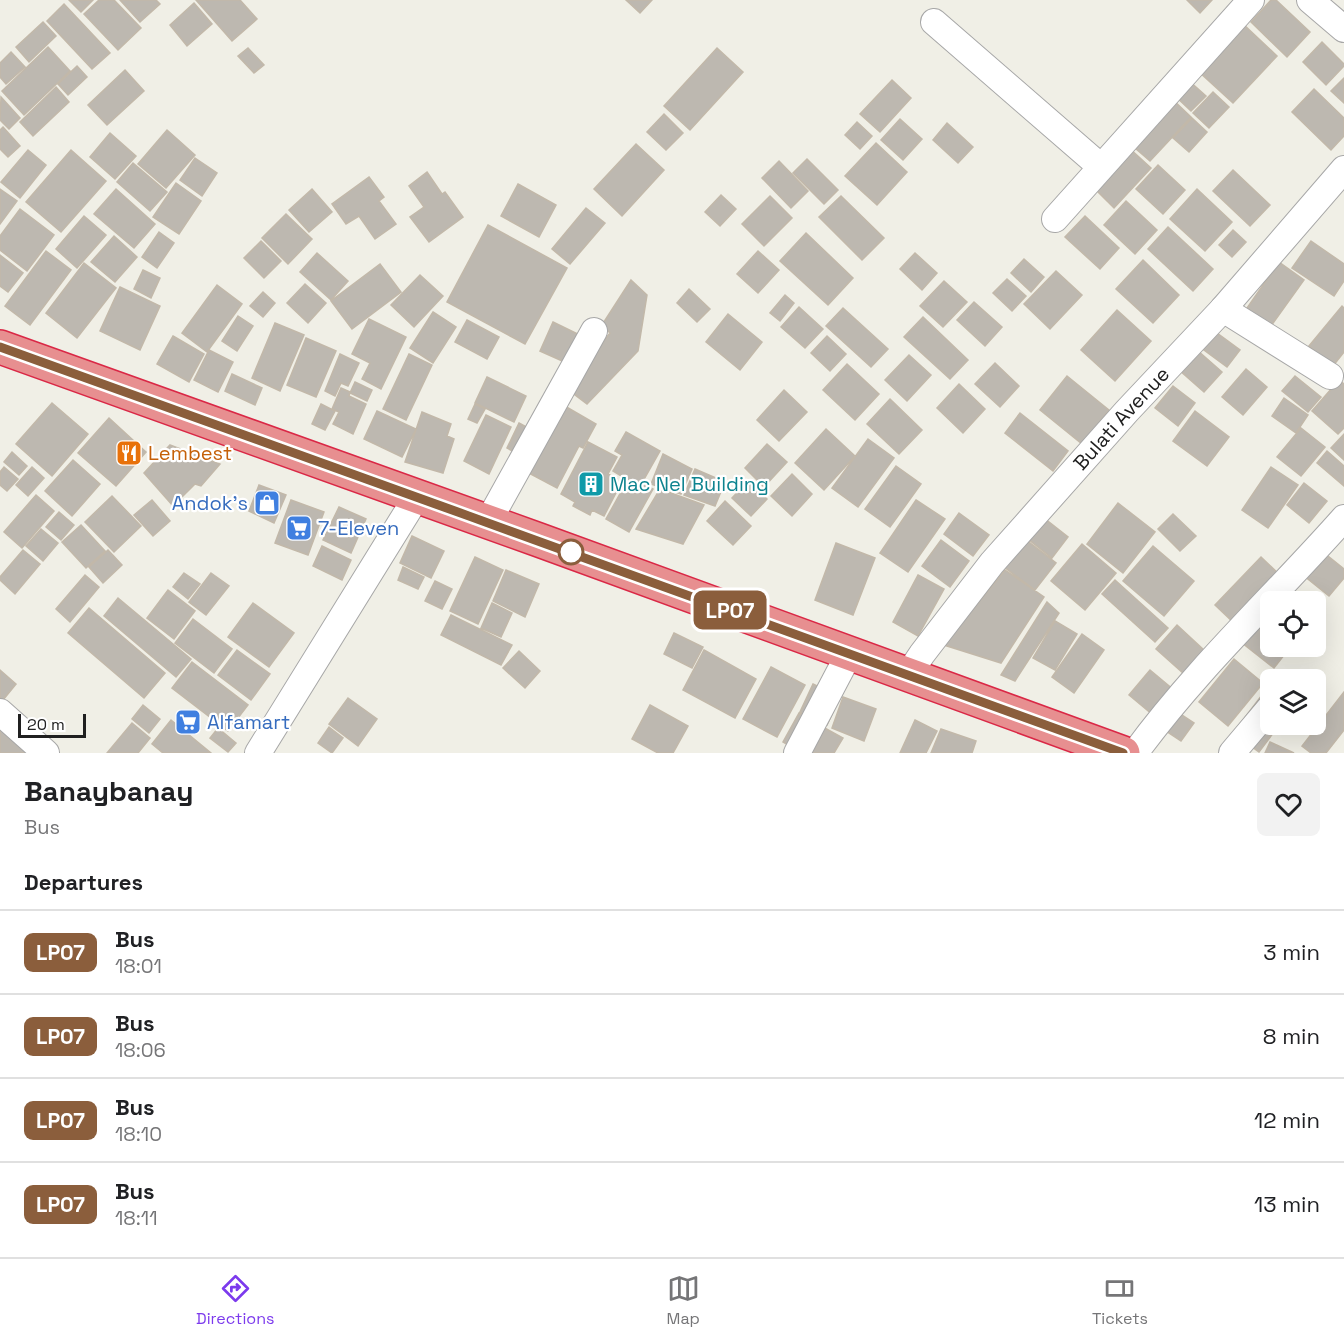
<!DOCTYPE html>
<html lang="en">
<head>
<meta charset="utf-8">
<style>
	:root { --surface:#fff; --page:#f2f2f2; --text:#202124; --muted:#757577; --line:#e0e0e0; --accent:#7c3aed }
	body { margin:0; font-family:"Space Grotesk",sans-serif; background:var(--page); color:var(--text); height:100vh; display:flex; flex-direction:column; font-size:22px; white-space:nowrap }
	* { box-sizing:border-box; margin:0 }
	p { font-size:20px; color:var(--muted) }
	.icon { flex:none; width:33px; height:33px; fill:none; stroke:currentColor; stroke-width:2; stroke-linecap:round; stroke-linejoin:round }
	.map { position:relative; height:753px; overflow:hidden }
	.side { display:flex; flex-direction:column; background:var(--surface); flex:1 }
	.side>* { flex:none }
	.badge { padding:0 12px; border-radius:9px; font-size:21px; line-height:39px }
	.buttons { position:absolute; left:1260px; top:591px; display:grid; gap:12px }
	.buttons a { display:grid; place-items:center; width:66px; height:66px; border-radius:9px; background:var(--surface); box-shadow:0 6px 24px #0002; font-size:30px }
	.scale { position:absolute; left:18px; bottom:15px; width:68px; box-sizing:border-box; padding-left:6px; border:3px solid #202020; border-top:0; font-size:16px; line-height:21px; white-space:nowrap; color:#202020; -webkit-text-stroke:4px #fff; paint-order:stroke }
	.map>.badge { position:absolute; translate:-50% -50%; box-shadow:0 0 0 3px #fff }
	h2 { padding:0 24px; font-size:22px; line-height:54px }
	.round { display:grid; place-items:center; flex:none; width:63px; height:63px; border-radius:9px; background:var(--page) }
	.headline { display:flex; align-items:center; justify-content:space-between; height:102px; padding:0 24px }
	h1 { font-size:28px; font-weight:600; line-height:45px }
	ul { padding:0; list-style:none }
	li { display:flex; align-items:center; gap:18px; height:84px; padding:0 24px; border-top:2px solid var(--line) }
	li div { flex:1 }
	li b { display:block; font-size:22px }
	li em { font-style:normal }
	li .badge { min-width:66px; font-weight:700; text-align:center }
	.tab-bar { display:flex; justify-content:space-around; align-items:center; height:84px; border-top:2px solid var(--line); background:var(--surface); font-size:16px; color:var(--muted) }
	.tab-bar a { display:grid; justify-items:center; gap:3px }
	.tab-bar .selected { color:var(--accent) }
	.map>svg:first-child { display:block }
	.building { fill:#bdb8b0; stroke:#c2b8a9; stroke-width:1.5 }
	.lines { fill:none; stroke-linecap:round; stroke-linejoin:round }
	.minor-casing { stroke:#a7a7a7; stroke-width:28 }
	.highway-casing { stroke:#da2846; stroke-width:36 }
	.minor { stroke:#fff; stroke-width:26 }
	.highway { stroke:#e78f90; stroke-width:33 }
	.line-casing { stroke:#fff; stroke-width:14 }
	.line { stroke:#8b5e3c; stroke-width:9 }
	.stop-dot { fill:#fff; stroke:#8b5e3c; stroke-width:3 }
	.labels { text-anchor:middle; stroke-width:4.5; stroke-linejoin:round; paint-order:stroke }
	.street-label { font-size:20px; fill:#202020; stroke:#fff }
	.food-label { font-size:20px; fill:#c56008; stroke:#fff; text-anchor:start }
	.culture-label { font-size:20px; fill:#0d838f; stroke:#fff; text-anchor:start }
	.shop-label { font-size:20px; fill:#366cbe; stroke:#fff; text-anchor:start }
</style>
</head>
<body>
<div class="map">
<svg width="1344" height="753" viewBox="0 0 1344 753">
	<rect width="100%" height="100%" fill="#f0efe6"/>
	<path class="building" d="M69,0H93L81,12Z
		M99,0H114L141,28L118,50L84,14Z
		M120,0H156L160,4L140,22Z
		M196,0H240L257,19L232,41Z
		M626,0H652L640,13Z
		M1187,0H1212L1200,13Z
		M1271,0H1276L1310,32L1287,57L1251,22Z
		M194,3L212,24L187,46L170,25Z
		M64,4L110,53L92,69L47,21Z
		M43,22L56,36L29,62L16,47Z
		M1242,23L1277,56L1233,103L1198,71Z
		M1322,42L1344,64V66L1326,85L1303,62Z
		M48,47L70,71L24,115L2,91Z
		M248,48L264,65L254,73L238,56Z
		M717,48L743,72L690,130L664,106Z
		M11,52L25,67L6,84L0,77V63Z
		M77,66L87,77L68,95L58,84Z
		M125,70L144,91L107,125L88,105Z
		M1344,78V103L1331,91Z
		M1187,79L1206,96L1191,111L1173,94Z
		M892,80L911,98L880,132L860,114Z
		M56,87L69,102L33,136L20,122Z
		M1314,89L1344,118V136L1331,150L1292,112Z
		M1213,92L1229,107L1209,128L1193,113Z
		M1,97L20,118L9,129L0,120Z
		M1170,97L1191,117L1150,161L1128,142Z
		M664,114L683,133L666,150L647,132Z
		M1192,118L1207,132L1189,152L1173,138Z
		M900,119L922,139L903,160L881,140Z
		M857,122L872,136L860,149L845,135Z
		M947,123L973,147L958,163L933,140Z
		M3,127L20,146L8,157L0,149V130Z
		M167,130L195,155L166,188L138,164Z
		M110,133L136,156L115,179L90,157Z
		M876,143L907,172L877,205L845,176Z
		M636,144L664,170L622,216L594,189Z
		M1128,147L1151,168L1114,208L1092,186Z
		M28,150L46,165L20,198L1,182Z
		M71,150L106,181L61,232L26,202Z
		M195,158L217,173L202,196L180,180Z
		M807,159L838,190L824,204L793,173Z
		M779,161L808,191L791,208L762,178Z
		M133,163L167,192L150,211L117,182Z
		M1158,165L1185,190L1163,214L1136,189Z
		M1233,170L1270,205L1250,226L1213,191Z
		M427,172L442,194L445,192L463,217L429,242L410,217L424,207L409,186Z
		M369,177L384,197L379,201L396,224L375,239L359,216L346,224L332,204Z
		M176,183L201,201L179,234L153,217Z
		M518,184L556,205L539,237L501,216Z
		M0,189L17,201L0,224Z
		M116,189L155,224L134,248L94,214Z
		M312,189L332,212L309,232L289,210Z
		M1197,189L1232,222L1205,251L1170,219Z
		M721,195L736,209L720,226L705,212Z
		M770,196L792,218L764,246L742,224Z
		M841,196L884,238L862,260L819,217Z
		M1126,201L1157,230L1135,254L1104,225Z
		M586,208L605,223L570,264L552,249Z
		M20,209L54,235L27,271L0,250V236Z
		M286,214L312,239L288,264L262,238Z
		M84,216L106,235L77,268L56,249Z
		M1085,216L1119,248L1100,269L1065,237Z
		M488,225L567,268L525,344L447,302Z
		M1168,227L1213,269L1193,291L1148,249Z
		M1233,230L1246,242L1232,257L1219,245Z
		M159,232L174,243L157,268L142,257Z
		M806,233L853,278L828,305L780,261Z
		M114,236L137,257L115,282L91,262Z
		M261,241L281,261L264,278L244,258Z
		M1311,241L1344,264V281L1334,296L1292,268Z
		M46,251L71,270L30,325L5,306Z
		M758,251L779,270L758,293L737,274Z
		M317,253L348,281L331,300L300,272Z
		M915,253L937,273L922,290L900,269Z
		M0,255L23,273L8,292L0,286Z
		M1024,259L1044,277L1031,292L1011,273Z
		M1143,260L1179,295L1153,323L1116,289Z
		M1279,262L1304,280L1271,326L1247,308Z
		M84,263L116,288L77,338L46,313Z
		M380,264L401,292L352,329L331,301Z
		M143,270L160,278L151,298L134,289Z
		M1056,271L1082,295L1050,329L1024,304Z
		M420,275L443,296L414,327L391,305Z
		M1007,279L1026,296L1012,311L993,293Z
		M631,280L647,295L638,351L587,404L566,388L610,333L602,325Z
		M944,281L967,302L943,327L920,306Z
		M305,284L326,303L308,323L287,303Z
		M217,285L242,304L207,352L182,333Z
		M120,287L160,306L140,350L100,331Z
		M689,289L710,309L697,322L677,303Z
		M263,292L275,303L263,317L250,306Z
		M785,295L794,303L780,321L770,313Z
		M974,302L1002,327L985,346L957,320Z
		M1342,306L1344,308V352L1333,366L1309,346Z
		M799,307L823,329L805,348L781,327Z
		M843,308L888,349L871,367L826,326Z
		M1117,310L1151,341L1115,381L1081,350Z
		M433,312L456,327L433,363L410,348Z
		M728,314L762,342L740,370L706,342Z
		M238,316L253,326L237,351L222,341Z
		M923,317L968,360L950,379L904,337Z
		M369,319L406,337L381,389L362,379L370,363L352,354Z
		M467,320L499,337L487,359L455,342Z
		M553,322L582,336L569,364L540,351Z
		M275,323L304,335L280,391L252,378Z
		M1213,330L1240,350L1227,367L1200,347Z
		M173,336L204,354L189,382L157,364Z
		M827,336L846,354L830,371L811,353Z
		M306,338L336,351L316,397L287,385Z
		M209,350L233,362L218,392L194,380Z
		M1197,350L1222,372L1204,392L1179,370Z
		M340,354L359,363L348,386L341,383L335,396L325,391Z
		M409,354L432,365L406,420L383,409Z
		M909,355L931,375L907,401L885,380Z
		M995,363L1019,386L1000,407L975,384Z
		M847,364L879,394L855,420L823,390Z
		M1246,369L1267,387L1243,415L1222,397Z
		M232,374L262,388L255,405L225,391Z
		M1067,376L1109,410L1082,444L1040,410Z
		M1295,376L1321,397L1308,412L1282,391Z
		M487,377L526,396L514,422L475,403Z
		M1339,380L1344,384V428L1338,434L1312,411Z
		M355,382L372,390L367,401L350,393Z
		M959,384L985,409L963,433L937,408Z
		M1173,386L1195,403L1178,426L1155,408Z
		M341,388L350,392L349,396L366,404L353,434L333,424L339,412L332,409Z
		M784,390L807,412L779,441L757,420Z
		M1284,398L1308,415L1296,433L1272,416Z
		M890,399L922,430L899,454L867,424Z
		M52,403L88,434L52,476L16,444Z
		M321,404L335,411L325,430L312,424Z
		M475,404L485,409L477,423L468,419Z
		M563,405L596,424L583,448L579,446L557,488L523,470Z
		M377,411L416,429L402,457L364,439Z
		M1195,411L1229,437L1207,466L1173,441Z
		M422,412L451,424L447,436L454,439L443,473L405,462Z
		M1020,413L1068,451L1053,471L1005,433Z
		M486,415L511,427L489,474L464,461Z
		M109,418L146,452L116,486L78,453Z
		M519,423L532,430L520,455L507,448Z
		M1301,428L1325,447L1301,476L1277,457Z
		M826,429L855,456L824,490L795,463Z
		M626,432L660,451L642,483L653,489L629,532L606,519L622,490L617,487L623,477L613,471L622,455L615,451Z
		M1344,434V460L1331,448Z
		M868,439L894,458L858,507L832,488Z
		M588,442L617,457L608,474L617,479L612,489L617,491L604,516L592,510L590,515L573,506L575,502L561,494Z
		M767,444L787,462L764,487L745,468Z
		M170,445L220,464L201,486L195,484L173,506L144,473Z
		M1327,451L1344,466V486L1317,463Z
		M12,452L27,466L19,475L4,462Z
		M663,454L692,469L681,494L651,484Z
		M73,460L100,484L72,516L45,491Z
		M896,466L921,484L890,527L865,509Z
		M4,467L18,479L7,491L0,485V472Z
		M32,467L44,478L28,496L16,485Z
		M1271,467L1298,485L1268,528L1242,510Z
		M695,469L725,482L715,506L684,495Z
		M792,474L812,494L792,516L771,496Z
		M748,481L767,499L751,516L732,498Z
		M1304,483L1327,501L1309,523L1287,505Z
		M259,485L286,495L274,523L249,511Z
		M660,489L704,505L683,544L636,529Z
		M36,495L54,511L22,548L4,532Z
		M112,496L141,526L114,552L85,522Z
		M152,500L170,521L153,536L134,515Z
		M291,500L324,512L308,555L275,543Z
		M916,500L945,519L908,572L880,553Z
		M725,501L751,526L733,545L707,521Z
		M1118,503L1155,532L1123,573L1087,544Z
		M339,507L366,519L351,553L323,540Z
		M59,512L74,525L61,540L46,527Z
		M959,513L989,535L973,556L944,534Z
		M1173,514L1196,536L1180,551L1158,529Z
		M1044,518L1068,537L1052,558L1028,539Z
		M81,525L105,551L86,568L62,542Z
		M41,529L58,543L43,561L26,546Z
		M412,536L444,551L431,578L400,563Z
		M1025,539L1056,563L1035,590L1004,567Z
		M941,540L969,561L950,587L922,566Z
		M836,543L875,558L853,615L815,600Z
		M1082,544L1116,573L1085,610L1051,581Z
		M322,546L351,560L342,580L313,566Z
		M1153,546L1194,581L1164,616L1123,581Z
		M23,550L40,564L15,594L0,580V577Z
		M108,550L122,565L103,583L89,567Z
		M1323,552L1344,569V578L1329,596L1304,576Z
		M475,557L503,570L478,624L450,611Z
		M1261,557L1282,577L1236,625L1215,605Z
		M403,567L424,577L418,589L398,580Z
		M506,570L539,584L525,617L493,601Z
		M1005,570L1044,597L1001,663L944,645Z
		M184,573L200,584L188,599L173,587Z
		M211,573L229,586L206,615L189,602Z
		M85,575L99,587L70,622L56,609Z
		M918,575L944,589L918,636L893,622Z
		M1115,580L1168,628L1155,642L1102,594Z
		M435,581L452,589L442,609L425,601Z
		M168,590L195,611L174,639L147,618Z
		M1294,591L1308,602H1286Z
		M118,598L191,659L176,677L104,616Z
		M1047,602L1059,613L1015,681L1001,675Z
		M253,603L294,633L269,667L228,637Z
		M492,603L512,613L501,637L481,628Z
		M89,608L165,673L144,698L68,633Z
		M451,615L512,645L501,665L441,635Z
		M193,619L232,649L214,673L175,643Z
		M1055,621L1077,634L1055,670L1033,658Z
		M1177,625L1204,650L1184,674L1156,649Z
		M1257,625L1270,636V646H1284L1288,650L1274,668L1242,643Z
		M674,633L703,647L692,668L664,654Z
		M1082,634L1104,650L1074,693L1052,677Z
		M237,650L270,674L251,700L218,675Z
		M704,650L756,679L735,718L683,690Z
		M519,651L540,671L525,688L503,668Z
		M1234,659L1263,683L1228,726L1199,702Z
		M192,662L248,705L228,731L172,688Z
		M771,667L805,685L777,737L743,719Z
		M0,670L16,684L3,700L0,698Z
		M1150,670L1174,690L1153,715L1129,695Z
		M1272,671L1284,680H1270V693L1261,687Z
		M813,684L840,697L827,725L800,712Z
		M1265,691L1270,695V724H1280L1259,752L1233,733Z
		M1344,692V730L1326,753H1311L1302,746Z
		M843,697L876,709L864,741L832,728Z
		M348,698L377,719L358,746L329,724Z
		M143,705L160,719L149,733L132,719Z
		M650,705L688,726L673,753H658L632,739Z
		M1176,711L1194,723L1181,741L1163,729Z
		M799,713L818,724L802,753L783,742Z
		M171,720L211,753H163L152,744Z
		M915,720L937,731L926,753H900Z
		M0,723L33,753H0Z
		M132,723L150,738L138,753H107Z
		M821,726L843,738L834,753H809Z
		M329,727L343,738L332,753L318,743Z
		M218,728L236,743L228,752L210,738Z
		M941,729L976,741L972,753H931Z
		M1270,742L1294,753H1265Z"/>
	<g class="lines">
		<g class="minor-casing">
			<g id="minor">
				<path d="M1310,0L1344,29"/>
				<path d="M934,22L1101,167"/>
				<path d="M1055,219L1251,0"/>
				<path d="M1223,309L1330,376"/>
				<path d="M488,522L594,331"/>
				<path id="s1" d="M908,675L922,654L992,563L1127,411L1223,309L1344,169"/>
				<path d="M0,712L46,753"/>
				<path d="M258,753L416,498"/>
				<path d="M797,753L849,654"/>
				<path d="M1135,753C1197,668 1275,596 1344,518"/>
				<path d="M1232,753L1270,708"/>
			</g>
		</g>
		<g class="highway-casing">
			<path id="highway" d="M0,347L539,540L1123,753"/>
		</g>
		<use href="#minor" class="minor"/>
		<use href="#highway" class="highway"/>
	</g>
	<g class="lines">
		<g class="line-casing">
			<path id="line" d="M0,347C375,481 748,618 1123,753"/>
		</g>
		<use href="#line" class="line"/>
	</g>
	<defs>
		<g id="restaurant-square" transform="scale(1.35)"><rect x="-9" y="-9" width="18" height="18" rx="4" fill="#e8710a" stroke="#fff"/><path d="M-5-6h1v4h1v-4h1v4h1v-4h1v5L-1.5 .5V6h-2V.5L-5-1ZM5-6V6H3V1.5H1.5Q1.5-4 5-6Z" fill="#fff"/></g>
		<g id="building-square" transform="scale(1.35)"><rect x="-9" y="-9" width="18" height="18" rx="4" fill="#0f9aa8" stroke="#fff"/><path d="M-4-6H4V6H1V3H-1V6H-4ZM-2.5-4.3h1.7v1.8h-1.7ZM.8-4.3h1.7v1.8H.8ZM-2.5-1h1.7V.8h-1.7ZM.8-1h1.7V.8H.8Z" fill="#fff"/></g>
		<g id="shop-square" transform="scale(1.35)"><rect x="-9" y="-9" width="18" height="18" rx="4" fill="#3f7fe0" stroke="#fff"/><path d="M-5-2.5h2.3a2.7 3.5 0 0 1 5.4 0H5L5.5 6h-11ZM-1.5-2.5h3a1.5 2.3 0 0 0-3 0Z" fill="#fff"/></g>
		<g id="supermarket-square" transform="scale(1.35)"><rect x="-9" y="-9" width="18" height="18" rx="4" fill="#3f7fe0" stroke="#fff"/><path d="M-6-5.5h2.5l.6 2H6L4.5 2H-2.5L-4.4-4H-6ZM-1.5 3.2a1.3 1.3 0 1 0 .1 0ZM3 3.2a1.3 1.3 0 1 0 .1 0Z" fill="#fff"/></g>
	</defs>
	<g fill-rule="evenodd">
		<use href="#restaurant-square" x="129" y="453"/>
		<use href="#building-square" x="591" y="484"/>
		<use href="#shop-square" x="267" y="503"/>
		<use href="#supermarket-square" x="299" y="528"/>
		<use href="#supermarket-square" x="188" y="722"/>
	</g>
	<circle class="stop-dot" cx="571" cy="552" r="12"/>
	<g class="labels">
		<g class="street-label">
			<text dy="7" stroke="none"><textPath href="#s1" startOffset="334">Bulati Avenue</textPath></text>
		</g>
		<g class="food-label">
			<text x="148" y="460">Lembest</text>
		</g>
		<g class="culture-label">
			<text x="610" y="491">Mac Nel Building</text>
		</g>
		<g class="shop-label">
			<text x="248" y="510" text-anchor="end">Andok's</text>
			<text x="318" y="535">7-Eleven</text>
			<text x="207" y="729">Alfamart</text>
		</g>
	</g>
</svg>
<div class="buttons">
<a><svg class="icon" aria-label="locate" viewBox="0 0 24 24"><circle cx="12" cy="12" r="6"/><path d="M12 2v4M12 18v4M2 12h4M18 12h4"/></svg></a>
<a><svg class="icon" aria-label="layers" viewBox="0 0 24 24"><path d="M12 4l9 5-9 5-9-5zM3 14l9 5 9-5"/></svg></a>
</div>
<div class="scale">20 m</div>
<b class="badge" style="left:730px;top:610px;background:#8b5e3c;color:#fff">LP07</b>
</div>
<section class="side">
<div class="headline"><div><h1>Banaybanay</h1><p>Bus</p></div><a class="round"><svg class="icon" aria-label="heart" viewBox="0 0 24 24"><path d="M12 20l-8-8c-3-5 5-10 8-4 3-6 11-1 8 4z"/></svg></a></div>
<h2>Departures</h2>
<ul>
<li><span class="badge" style="background:#8b5e3c;color:#fff">LP07</span><div><b>Bus</b><p>18:01</p></div><em>3 min</em></li>
<li><span class="badge" style="background:#8b5e3c;color:#fff">LP07</span><div><b>Bus</b><p>18:06</p></div><em>8 min</em></li>
<li><span class="badge" style="background:#8b5e3c;color:#fff">LP07</span><div><b>Bus</b><p>18:10</p></div><em>12 min</em></li>
<li><span class="badge" style="background:#8b5e3c;color:#fff">LP07</span><div><b>Bus</b><p>18:11</p></div><em>13 min</em></li>
</ul>
</section>
<nav class="tab-bar">
<a class="selected"><svg class="icon" aria-label="directions" viewBox="0 0 24 24"><path d="M12 3l9 9-9 9-9-9zM9 14v-3h6M13 9l2 2-2 2"/></svg>Directions</a>
<a><svg class="icon" aria-label="map" viewBox="0 0 24 24"><path d="M3 6l6-2 6 2 6-2v14l-6 2-6-2-6 2zM9 4v14M15 6v14"/></svg>Map</a>
<a><svg class="icon" aria-label="tickets" viewBox="0 0 24 24"><path d="M3 7h18v10H3zM15 7v10"/></svg>Tickets</a>
</nav>
</body>
</html>
